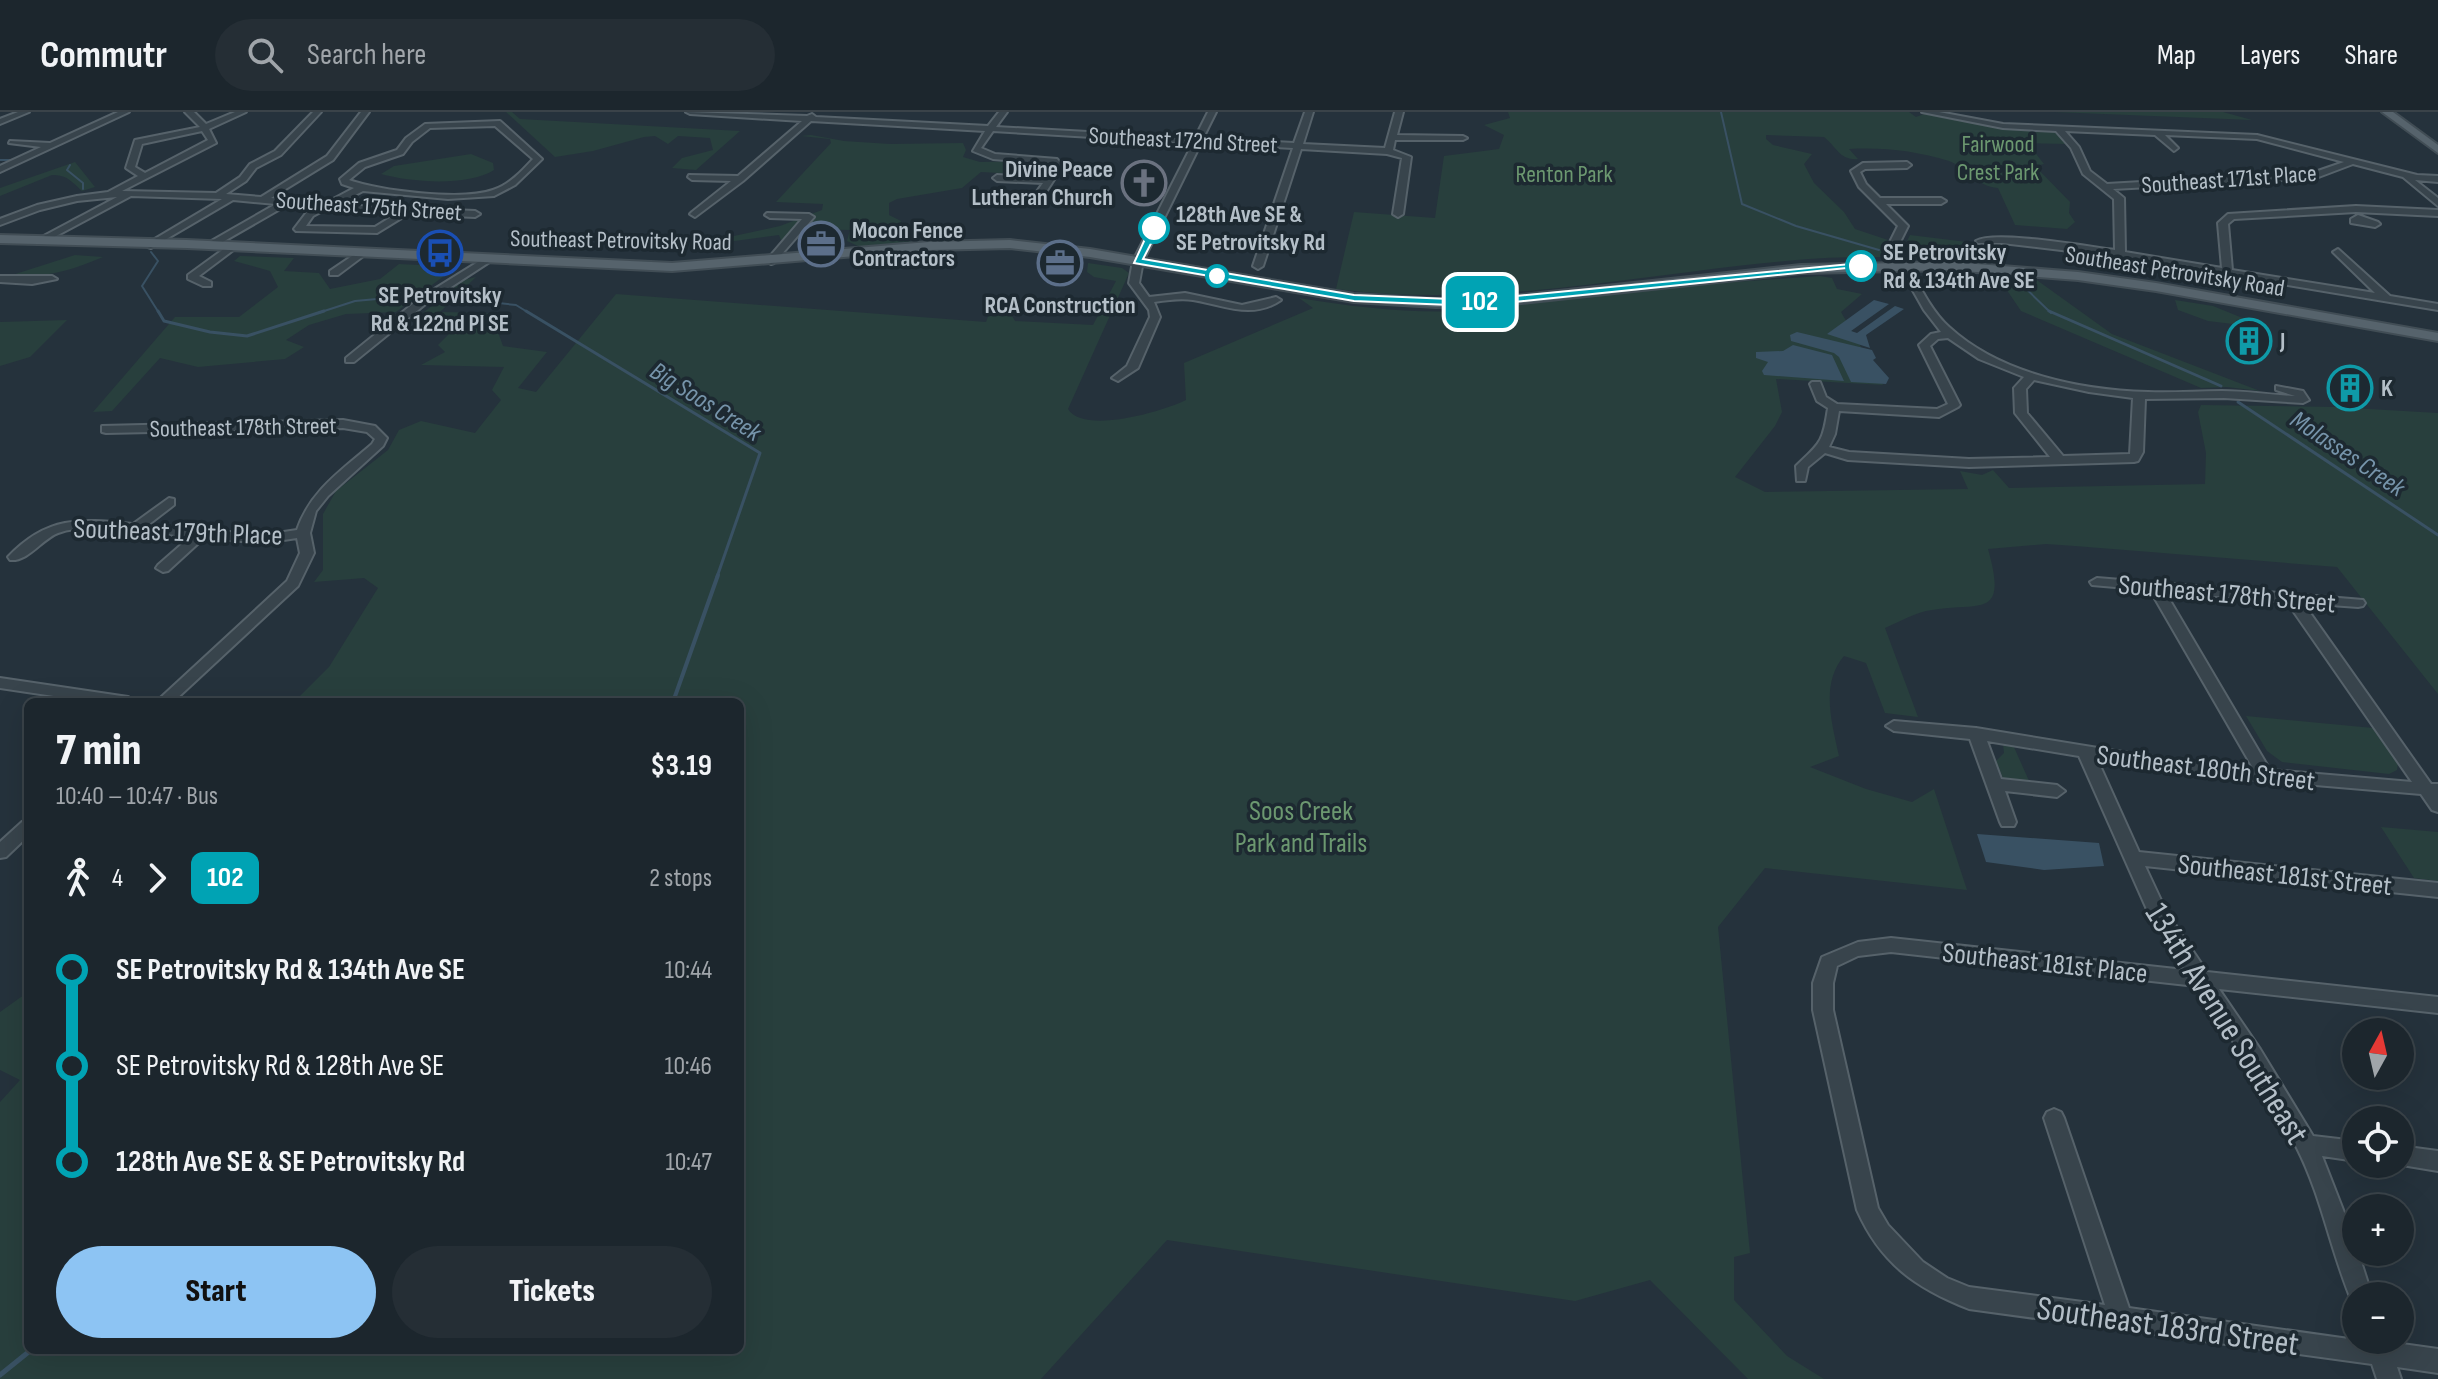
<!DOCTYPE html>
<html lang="en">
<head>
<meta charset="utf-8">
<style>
	:root { --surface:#1c262d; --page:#252e35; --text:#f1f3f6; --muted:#a0a5aa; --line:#3a4349; --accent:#8dc4f3 }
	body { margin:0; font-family:"Sofia Sans Condensed",sans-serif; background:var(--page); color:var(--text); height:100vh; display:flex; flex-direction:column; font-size:30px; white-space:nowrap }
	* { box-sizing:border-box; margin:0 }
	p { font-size:26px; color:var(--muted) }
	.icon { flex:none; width:44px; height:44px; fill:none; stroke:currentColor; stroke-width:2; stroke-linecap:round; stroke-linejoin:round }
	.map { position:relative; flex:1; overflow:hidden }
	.details { position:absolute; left:24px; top:586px; width:720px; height:656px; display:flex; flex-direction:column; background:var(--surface); border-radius:12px; box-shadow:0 8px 32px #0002,0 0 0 2px var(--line) }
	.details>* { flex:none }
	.badge { padding:0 16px; border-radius:12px; font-size:28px; line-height:52px }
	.needle { width:52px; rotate:8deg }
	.buttons { position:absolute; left:2342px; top:906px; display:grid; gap:16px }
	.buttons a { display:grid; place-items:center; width:72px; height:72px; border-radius:50%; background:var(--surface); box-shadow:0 8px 32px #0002,0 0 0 2px var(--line); font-size:40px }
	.map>.badge { position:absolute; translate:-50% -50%; box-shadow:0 0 0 4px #fff }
	.legs { display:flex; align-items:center; gap:12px; height:88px; padding:0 32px; font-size:26px }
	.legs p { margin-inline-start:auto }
	.headline { display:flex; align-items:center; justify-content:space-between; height:136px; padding:0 32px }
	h1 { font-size:44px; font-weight:800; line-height:60px }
	.primary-button { display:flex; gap:16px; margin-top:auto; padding:16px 32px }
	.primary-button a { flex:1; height:92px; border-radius:48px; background:var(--accent); color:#111; font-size:32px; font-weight:800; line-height:92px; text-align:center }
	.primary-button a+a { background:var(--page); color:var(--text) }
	ul { padding:0 32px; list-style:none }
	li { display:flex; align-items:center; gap:28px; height:96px; font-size:30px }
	li i { display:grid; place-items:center; width:12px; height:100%; margin:0 10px; background:currentColor }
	li i::after { content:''; width:20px; height:20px; margin:-10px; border:6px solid; border-radius:50%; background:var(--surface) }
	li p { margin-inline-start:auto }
	li:first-child i { background:linear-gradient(#0000 50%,currentColor 0) }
	li:last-child i { background:linear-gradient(currentColor 50%,#0000 0) }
	header { display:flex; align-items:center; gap:48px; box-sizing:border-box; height:112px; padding:0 40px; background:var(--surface); border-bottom:2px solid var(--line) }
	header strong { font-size:38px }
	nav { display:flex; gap:44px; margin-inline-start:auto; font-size:28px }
	.search { width:560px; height:72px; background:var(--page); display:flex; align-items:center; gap:20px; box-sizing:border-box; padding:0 28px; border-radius:44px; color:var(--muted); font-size:30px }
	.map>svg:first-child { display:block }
	.green { fill:#283f3d }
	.water { fill:#395163 }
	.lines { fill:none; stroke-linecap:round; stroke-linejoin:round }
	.stream-far3 { stroke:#395163; stroke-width:2 }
	.stream-far2 { stroke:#395163; stroke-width:3 }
	.stream-far1 { stroke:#395163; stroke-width:4 }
	.stream { stroke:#395163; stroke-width:5 }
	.minor-casing { stroke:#56626a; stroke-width:4 }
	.major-casing { stroke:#414d55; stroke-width:4 }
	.minor { fill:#38444c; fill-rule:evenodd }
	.major { fill:#56636c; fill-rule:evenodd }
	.line-1 { fill:#00a3b4; stroke:#fff; stroke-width:2 }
	.stop-1-dot { fill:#fff; stroke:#00a3b4; stroke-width:4 }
	.labels { text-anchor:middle; stroke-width:7; stroke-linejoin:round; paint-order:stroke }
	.far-street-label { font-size:24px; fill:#b4bfc8; stroke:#1d2931 }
	.far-park-label { font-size:24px; fill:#6c9870; stroke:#1d2931 }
	.far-poi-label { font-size:24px; font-weight:bold; fill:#b4bfc8; stroke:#1d2931; text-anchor:start }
	.far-stop-label { font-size:24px; font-weight:bold; fill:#b4bfc8; stroke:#1d2931; text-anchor:start }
	.far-water-label { font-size:26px; font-style:italic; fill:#7694aa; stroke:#1d2931 }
	.street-label { font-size:28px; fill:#b4bfc8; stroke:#1d2931 }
	.park-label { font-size:28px; fill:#6c9870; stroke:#1d2931 }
	.near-street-label { font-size:34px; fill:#b4bfc8; stroke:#1d2931 }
</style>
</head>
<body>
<header>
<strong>Commutr</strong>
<div class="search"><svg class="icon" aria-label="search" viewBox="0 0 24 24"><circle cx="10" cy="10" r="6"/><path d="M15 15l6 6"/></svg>Search here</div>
<nav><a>Map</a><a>Layers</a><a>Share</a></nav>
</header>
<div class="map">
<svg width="2438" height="1267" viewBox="0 0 2438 1267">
	<rect width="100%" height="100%" fill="#25323c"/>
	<path class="green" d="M506,0H512L520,7L740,19L696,58L672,56L682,46L713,38L710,26L678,24L668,32L655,24L644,25L593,39L555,45Z
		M1508,0H1909L1916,5L1924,2L1991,15L2054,18L2067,32L2026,31L2036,35L2033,38L2044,52L2035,54L2070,90L2069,101L2075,110L2067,117L2015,113L1998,76C1977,75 1968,56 1949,49C1916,39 1884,35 1849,37L1858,47C1840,49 1836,34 1824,25L1766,23V27L1773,33L1812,42L1804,52L1814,71L1844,100L1855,117L1888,128L1889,145C1862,145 1836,145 1809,147C1650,159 1497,198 1336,177L1354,100L1435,106L1444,44L1499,37L1504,23L1484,13L1510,6Z
		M2054,0H2223L2252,8Z
		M811,23L844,29L890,32L963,31L966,38L963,45L980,50L1038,49L1019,62L981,60L962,76L897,87L889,91V103L901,109L897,118L911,130L860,135L847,129L850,118C827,118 808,115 790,131L781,128L779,123L720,131V127L780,114L822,98L823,92L776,90L831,31L830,27L801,24Z
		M471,42L493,51L494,58C467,75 410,70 381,62L394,54Z
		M75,50L95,75L82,79C73,71 67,62 52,63L0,84V76Z
		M1910,123L1967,130L1970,135H1962L1961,142L1905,133Z
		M75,143L103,145C73,158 43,167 9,164Z
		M240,144L294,146L284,159L319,161L330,177L380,167L399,152L456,155L396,200L346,202L309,213L286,228L304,235L285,247L198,255L160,246L112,299L93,300L175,205H239L278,175L270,159L234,149Z
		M1088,151L1122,156L1129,161L1068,297C1084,323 1164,299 1186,288L1184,251L1313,196L1299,186C1388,201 1480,208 1568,182L1820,164L1832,166L1837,177L1862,182L1841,200L1883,273L1776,267L1782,300L1775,314L1735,365L1765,380L1968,377L1960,359L1982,363L1993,358L2009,376L2205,372L2206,341L2198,300L2201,293L2335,295L2438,301V582L2337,455L2075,434L2046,432L1988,437C2008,508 1981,490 1932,498C1916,500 1899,510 1885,516L1918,605L1885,601L1866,551L1844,544C1820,572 1832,611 1839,644L1810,655L1866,677L1912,690L1934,677L1967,778L1765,756L1718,815L1750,1141L1734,1145V1188L1787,1244L1824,1267H1748L1650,1168L1575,1189L1167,1128L1041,1267H0V990L20,968L0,958V900L28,880V1238H740V590H294L329,555L378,476L364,466L314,470L323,458V402L336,379L388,338L399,318L421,309L475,321L501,288L492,278L504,255L421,253L445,240L438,233L457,214L413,209L464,168L476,165L440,200L491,201L503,234L547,240L518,276L536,280L616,182L986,210L989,202L1006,194L1015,209L1093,213L1116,169L1094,165L1087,160Z
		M1996,162L2034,166L2112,222L2260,279L2227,275L2201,276L2021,199Z
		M2175,188L2213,194L2245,207L2236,208L2241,213L2208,209L2178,198Z
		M67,208L30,245L0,254V210Z
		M2246,604L2373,616L2398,651L2397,658L2389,662L2282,650L2267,639Z
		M2003,632L2013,633L2030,671L2003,666L1996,649L2004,641Z
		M2381,715L2438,720V769L2414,766Z"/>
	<path class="water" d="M1874,188L1889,192L1851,219L1857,221L1895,194L1904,197L1866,223L1870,236L1827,222Z
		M1797,220L1872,238L1876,246L1873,248L1889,266L1886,272L1851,270L1839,245L1834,241L1791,229L1790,223Z
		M1793,233L1832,243L1844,269L1764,263L1762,259L1768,250L1756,246V240L1783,239Z
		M1977,722L2099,731L2104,754L2044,758L1986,750Z"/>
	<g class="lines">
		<path class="stream-far3" d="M1721,0L1742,92L1796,114L1879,138
			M0,48H12
			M70,53L67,58L83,71V77
			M151,140L158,149L142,174L159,201
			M1907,141L1946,146
			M2015,166L2051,201
			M442,185L516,193L529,201
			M318,201L355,189L421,183"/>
		<path class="stream-far2" d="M158,199L164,209L210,220L247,224L324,199
			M526,199L760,341L717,465
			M2049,199L2221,274
			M2238,290L2438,423"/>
		<path class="stream-far1" d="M673,590L718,463"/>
		<path class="stream" d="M0,1263L31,1238"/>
		<g class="minor-casing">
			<path id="minor" d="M18,0H29L0,12V7Z
				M118,0H129L0,60V54L41,35L9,31L10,29L50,31Z
				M185,0H194L206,12L235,0H246L209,17L216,31L122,79L216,81L240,65L250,52L275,39L313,0H321L281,43L256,56L246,69L226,82L261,85L327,44L361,0H369L333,48L271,86L324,92L354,76L342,72L340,67L359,51L397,38L406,26L425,12L500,9L542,47L515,73L494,84L448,87L363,79L336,93L475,99L480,102L475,105L408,102L377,121L296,119L294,117L307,100L314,96L287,93L214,135H208V131L276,92L233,88L151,136L148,135V131L222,87L131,84L43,131L38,128L40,126L117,85L77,89L40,98L0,113V107L37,93L77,84L108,80L138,64L126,56L135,28L200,15ZM495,14L533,47C522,59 509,73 493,78C462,89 380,79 349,68L365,55L403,42L412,30L430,16ZM202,19L208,28L145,61L135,55L142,32ZM326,97L396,102L375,115L306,114L313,104Z
				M686,0L807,4L812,2L816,5L988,14L999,0H1007L996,15L1195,26L1208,0H1216L1203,26L1294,31L1305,0H1313L1303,32L1385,36L1395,0H1403L1397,23L1463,24L1467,26L1463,28H1395L1393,38L1411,45L1403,102L1398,105L1393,102L1402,46L1387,42L1301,37L1263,154L1258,157L1253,154L1293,36L1201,31L1143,149L1139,171L1149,185L1185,181L1242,193L1276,185L1281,188C1252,208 1224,193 1193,188C1180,186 1167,188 1154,190L1160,205L1138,256L1118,269L1112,266L1127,254L1150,205L1149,198L1129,171L1133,149L1193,31L993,19L981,36L995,42L1057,47L1063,54L1042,86L1039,87L1034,84L1043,71L997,69L993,66L997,63L1046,66L1054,52L993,47L973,39L985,19L811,9L743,69L695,105L690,102L692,100L731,69L692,68L688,65L689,63L738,64L802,9L690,2Z
				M1922,0H1939L2003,12L2257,23L2417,63L2438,64V70L2415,68L2438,86V94L2403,65L2353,52L2316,66L2113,77L2124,86L2125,140L2222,156L2218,111L2228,102L2356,94L2438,98V104L2356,100L2234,107L2228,112L2232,158L2375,181L2335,142L2333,140L2338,137L2390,184L2438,192V198L2120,145L2002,131H1978L1976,129C1996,118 2088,135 2115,138L2114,87L2083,62L2071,36L2056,19L2003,16ZM2065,19L2155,23L2174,39L2178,36L2165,23L2257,27L2344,50L2315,60L2107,72L2090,59L2079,35Z
				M1863,51L1907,50L1911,53L1907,56L1865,57L1860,60L1866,72L1880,86H1941L1946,89L1941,92H1886L1908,114L1899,132L1900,138C1915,163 1927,195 1949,215C2000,262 2081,278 2148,280C2173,281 2197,279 2222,279C2246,279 2271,283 2295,284L2276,278V274L2303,279L2309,288L2303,291L2224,286L2145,287L2143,340L2138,349L2134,350L1969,355L1848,348L1825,341L1808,355L1805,369H1797L1796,354C1820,331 1823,331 1828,296L1817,289L1810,272L1812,270H1820L1826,285L1837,292L1937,297L1948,292L1919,233L1931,222L1941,220L1924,198L1890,138L1889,132L1898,114L1859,75L1851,59ZM1948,226L1979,247L2024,265L2014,276L2015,301L2050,345L1969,347L1849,340L1829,335L1835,322L1839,299L1939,305L1958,295L1960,293L1930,234L1938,227ZM2034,268L2089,280L2133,286L2130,342L2063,344L2027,301L2026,277Z
				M767,101L809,102L814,105L774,151L771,152L766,149L802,107L770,106L765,103Z
				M2358,103L2378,110L2380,112L2375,115L2351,111V107Z
				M228,134L236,136L199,164L211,170V174H203L188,167V163Z
				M358,140L366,142L338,163H330V159Z
				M486,145L494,147L428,190L354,250H346V246L420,186Z
				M0,164H52L57,167L32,172L0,170Z
				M343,308L375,314L387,326L383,334L328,384L316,399L310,421L314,441L298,474L173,590H156L287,469L300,441L297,426L264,431L204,426L168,459L163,460L156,456L158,453L190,425C154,421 91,409 58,421C42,427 28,450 10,448L8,445C48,403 81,407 133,412L169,386L174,387V393L148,413L264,423L297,418C310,379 342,358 372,332L375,327L367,320L343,316L106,321L102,320V314Z
				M2097,466L2363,488L2365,491L2363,494L2358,495L2303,491L2431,672H2438V700L2432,698L2421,682L2184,662L2097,647L2139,740L2438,771V785L2145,754L2166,799L2207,860L2438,885V901L2219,877L2260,937L2313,1024L2356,1029V1049L2322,1044L2352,1121L2356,1140H2358L2372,1184H2356V1193L2353,1192C2331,1141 2322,1085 2297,1036C2269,979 2231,927 2196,874L1891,840L1858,844L1837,854L1833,871V898L1878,1096L1888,1113L1923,1150L1947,1166L1969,1175L2105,1193L2044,1006L2047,1000L2054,997L2061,1000L2064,1006L2129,1196L2356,1228H2387L2388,1230L2438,1237V1261L2397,1255L2401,1267H2377L2372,1252L1969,1197C1916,1176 1881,1152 1857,1098L1813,898V871L1822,845L1858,830L1891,826L2185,858L2149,802L2079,644L1987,629L2001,667L2057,673L2065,679L2057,685L2005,679L2016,710L2014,714H2002L2000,710L1970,627L1894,619L1886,614L1894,609L1976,616L2184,650L2253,656L2150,478L2092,473L2090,470ZM2165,480L2287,490L2412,670L2270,658Z
				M0,566L128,585L136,590H94L0,576Z
				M28,708V724L6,745L0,746V730L22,710Z
				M2400,1034L2438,1039V1059L2396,1052H2400Z"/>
		</g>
		<g class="major-casing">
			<path id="major" d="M2382,0H2393L2438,33V41Z
				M0,123L187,128L672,151L929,130L1010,128L1090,137L1354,182L1436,187L1503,185L1801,153L1951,150L2078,160L2156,171L2438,221V229L2156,179L2078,168L1951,158L1801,161L1503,193L1436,195L1354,190L1090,145L1010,136L929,138L672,159L187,136L0,131Z"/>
		</g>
		<use href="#minor" class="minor"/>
		<use href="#major" class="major"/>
	</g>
	<path class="line-1" d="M1154,113L1159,116L1143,147L1354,183L1475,188L1861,151L1866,154L1475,194L1354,189L1134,151L1150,116Z"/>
	<defs>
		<g id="church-ring" transform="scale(2.3)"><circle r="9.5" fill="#1d2931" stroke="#6b7280" stroke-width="1.5"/><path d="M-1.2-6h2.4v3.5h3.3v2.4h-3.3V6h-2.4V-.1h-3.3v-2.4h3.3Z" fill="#6b7280"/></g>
		<g id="office-ring" transform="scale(2.3)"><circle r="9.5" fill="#1d2931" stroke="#5c6f8a" stroke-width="1.5"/><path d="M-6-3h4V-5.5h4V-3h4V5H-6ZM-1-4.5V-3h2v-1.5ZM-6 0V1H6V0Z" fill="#5c6f8a"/></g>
		<g id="bus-ring" transform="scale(2.3)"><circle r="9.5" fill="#1d2931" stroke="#1a4fb4" stroke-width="1.5"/><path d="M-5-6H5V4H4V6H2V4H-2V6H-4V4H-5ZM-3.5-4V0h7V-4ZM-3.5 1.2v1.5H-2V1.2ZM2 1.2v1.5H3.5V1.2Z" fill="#1a4fb4"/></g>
		<g id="building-ring" transform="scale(2.3)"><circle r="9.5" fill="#1d2931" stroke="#0f9aa8" stroke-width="1.5"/><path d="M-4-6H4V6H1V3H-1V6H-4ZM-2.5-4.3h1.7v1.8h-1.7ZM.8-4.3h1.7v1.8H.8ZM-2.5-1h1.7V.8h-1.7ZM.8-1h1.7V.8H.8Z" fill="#0f9aa8"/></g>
	</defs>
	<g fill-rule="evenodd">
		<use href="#church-ring" x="1144" y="71"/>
		<use href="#office-ring" x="821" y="132"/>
		<use href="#bus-ring" x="440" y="141"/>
		<use href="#office-ring" x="1060" y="151"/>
		<use href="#building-ring" x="2249" y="229"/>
		<use href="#building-ring" x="2350" y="276"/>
	</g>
	<g class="stop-1-dot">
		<circle cx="1154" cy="116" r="14"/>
		<circle cx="1861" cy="154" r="14"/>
		<circle cx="1217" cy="164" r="10"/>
	</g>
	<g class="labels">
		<g class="far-street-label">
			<text transform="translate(1183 28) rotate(3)" y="8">Southeast 172nd Street</text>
			<text transform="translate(2229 67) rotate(-4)" y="8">Southeast 171st Place</text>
			<text transform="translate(369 94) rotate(4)" y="8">Southeast 175th Street</text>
			<text transform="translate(621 128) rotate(1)" y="8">Southeast Petrovitsky Road</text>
			<text transform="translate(2175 159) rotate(9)" y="8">Southeast Petrovitsky Road</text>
			<text transform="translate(243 315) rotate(-1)" y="8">Southeast 178th Street</text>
		</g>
		<g class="far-park-label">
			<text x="1998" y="40">Fairwood<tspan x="1998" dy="28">Crest Park</tspan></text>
			<text x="1564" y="70">Renton Park</text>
		</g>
		<g class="far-poi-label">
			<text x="1113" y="65" text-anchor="end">Divine Peace<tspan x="1113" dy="28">Lutheran Church</tspan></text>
			<text x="852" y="126">Mocon Fence<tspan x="852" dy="28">Contractors</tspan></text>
			<text x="440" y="191" text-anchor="middle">SE Petrovitsky<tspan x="440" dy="28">Rd &amp; 122nd Pl SE</tspan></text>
			<text x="1060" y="201" text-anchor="middle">RCA Construction</text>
			<text x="2280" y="237">J</text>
			<text x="2381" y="284">K</text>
		</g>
		<g class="far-stop-label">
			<text x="1176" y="110">128th Ave SE &amp;<tspan x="1176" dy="28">SE Petrovitsky Rd</tspan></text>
			<text x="1883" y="148">SE Petrovitsky<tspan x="1883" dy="28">Rd &amp; 134th Ave SE</tspan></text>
		</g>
		<g class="far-water-label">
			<text transform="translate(706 289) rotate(32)" y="9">Big Soos Creek</text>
			<text transform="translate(2348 341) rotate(34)" y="9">Molasses Creek</text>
		</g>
		<g class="street-label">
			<text transform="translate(178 419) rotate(2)" y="10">Southeast 179th Place</text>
			<text transform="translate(2227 481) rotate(5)" y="10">Southeast 178th Street</text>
			<text transform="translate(2206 655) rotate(7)" y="10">Southeast 180th Street</text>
			<text transform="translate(2285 762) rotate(6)" y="10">Southeast 181st Street</text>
			<text transform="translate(2045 850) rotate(6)" y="10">Southeast 181st Place</text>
		</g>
		<g class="park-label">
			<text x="1301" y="708">Soos Creek<tspan x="1301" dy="32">Park and Trails</tspan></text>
		</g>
		<g class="near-street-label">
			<text transform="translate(2228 911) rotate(58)" y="12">134th Avenue Southeast</text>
			<text transform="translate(2168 1213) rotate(8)" y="12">Southeast 183rd Street</text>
		</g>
	</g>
</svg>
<div class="buttons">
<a><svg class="needle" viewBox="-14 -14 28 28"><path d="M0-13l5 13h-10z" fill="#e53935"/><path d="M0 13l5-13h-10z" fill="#a0a5aa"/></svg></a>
<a><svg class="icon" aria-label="locate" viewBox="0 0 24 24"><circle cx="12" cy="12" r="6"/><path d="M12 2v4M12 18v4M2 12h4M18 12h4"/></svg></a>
<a>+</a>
<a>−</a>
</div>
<b class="badge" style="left:1480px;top:190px;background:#00a3b4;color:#fff">102</b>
<section class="details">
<div class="headline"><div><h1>7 min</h1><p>10:40 – 10:47 · Bus</p></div><b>$3.19</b></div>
<div class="legs"><svg class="icon" aria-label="walk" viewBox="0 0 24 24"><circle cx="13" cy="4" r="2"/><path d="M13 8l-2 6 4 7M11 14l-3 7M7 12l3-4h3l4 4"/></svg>4<svg class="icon" aria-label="forward" viewBox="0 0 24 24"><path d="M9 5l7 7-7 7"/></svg><b class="badge" style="background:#00a3b4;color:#fff">102</b><p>2 stops</p></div>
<ul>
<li><i style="color:#00a3b4"></i><b>SE Petrovitsky Rd &amp; 134th Ave SE</b><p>10:44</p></li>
<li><i style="color:#00a3b4"></i><span>SE Petrovitsky Rd &amp; 128th Ave SE</span><p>10:46</p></li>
<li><i style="color:#00a3b4"></i><b>128th Ave SE &amp; SE Petrovitsky Rd</b><p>10:47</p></li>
</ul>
<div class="primary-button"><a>Start</a><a>Tickets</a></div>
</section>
</div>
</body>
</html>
